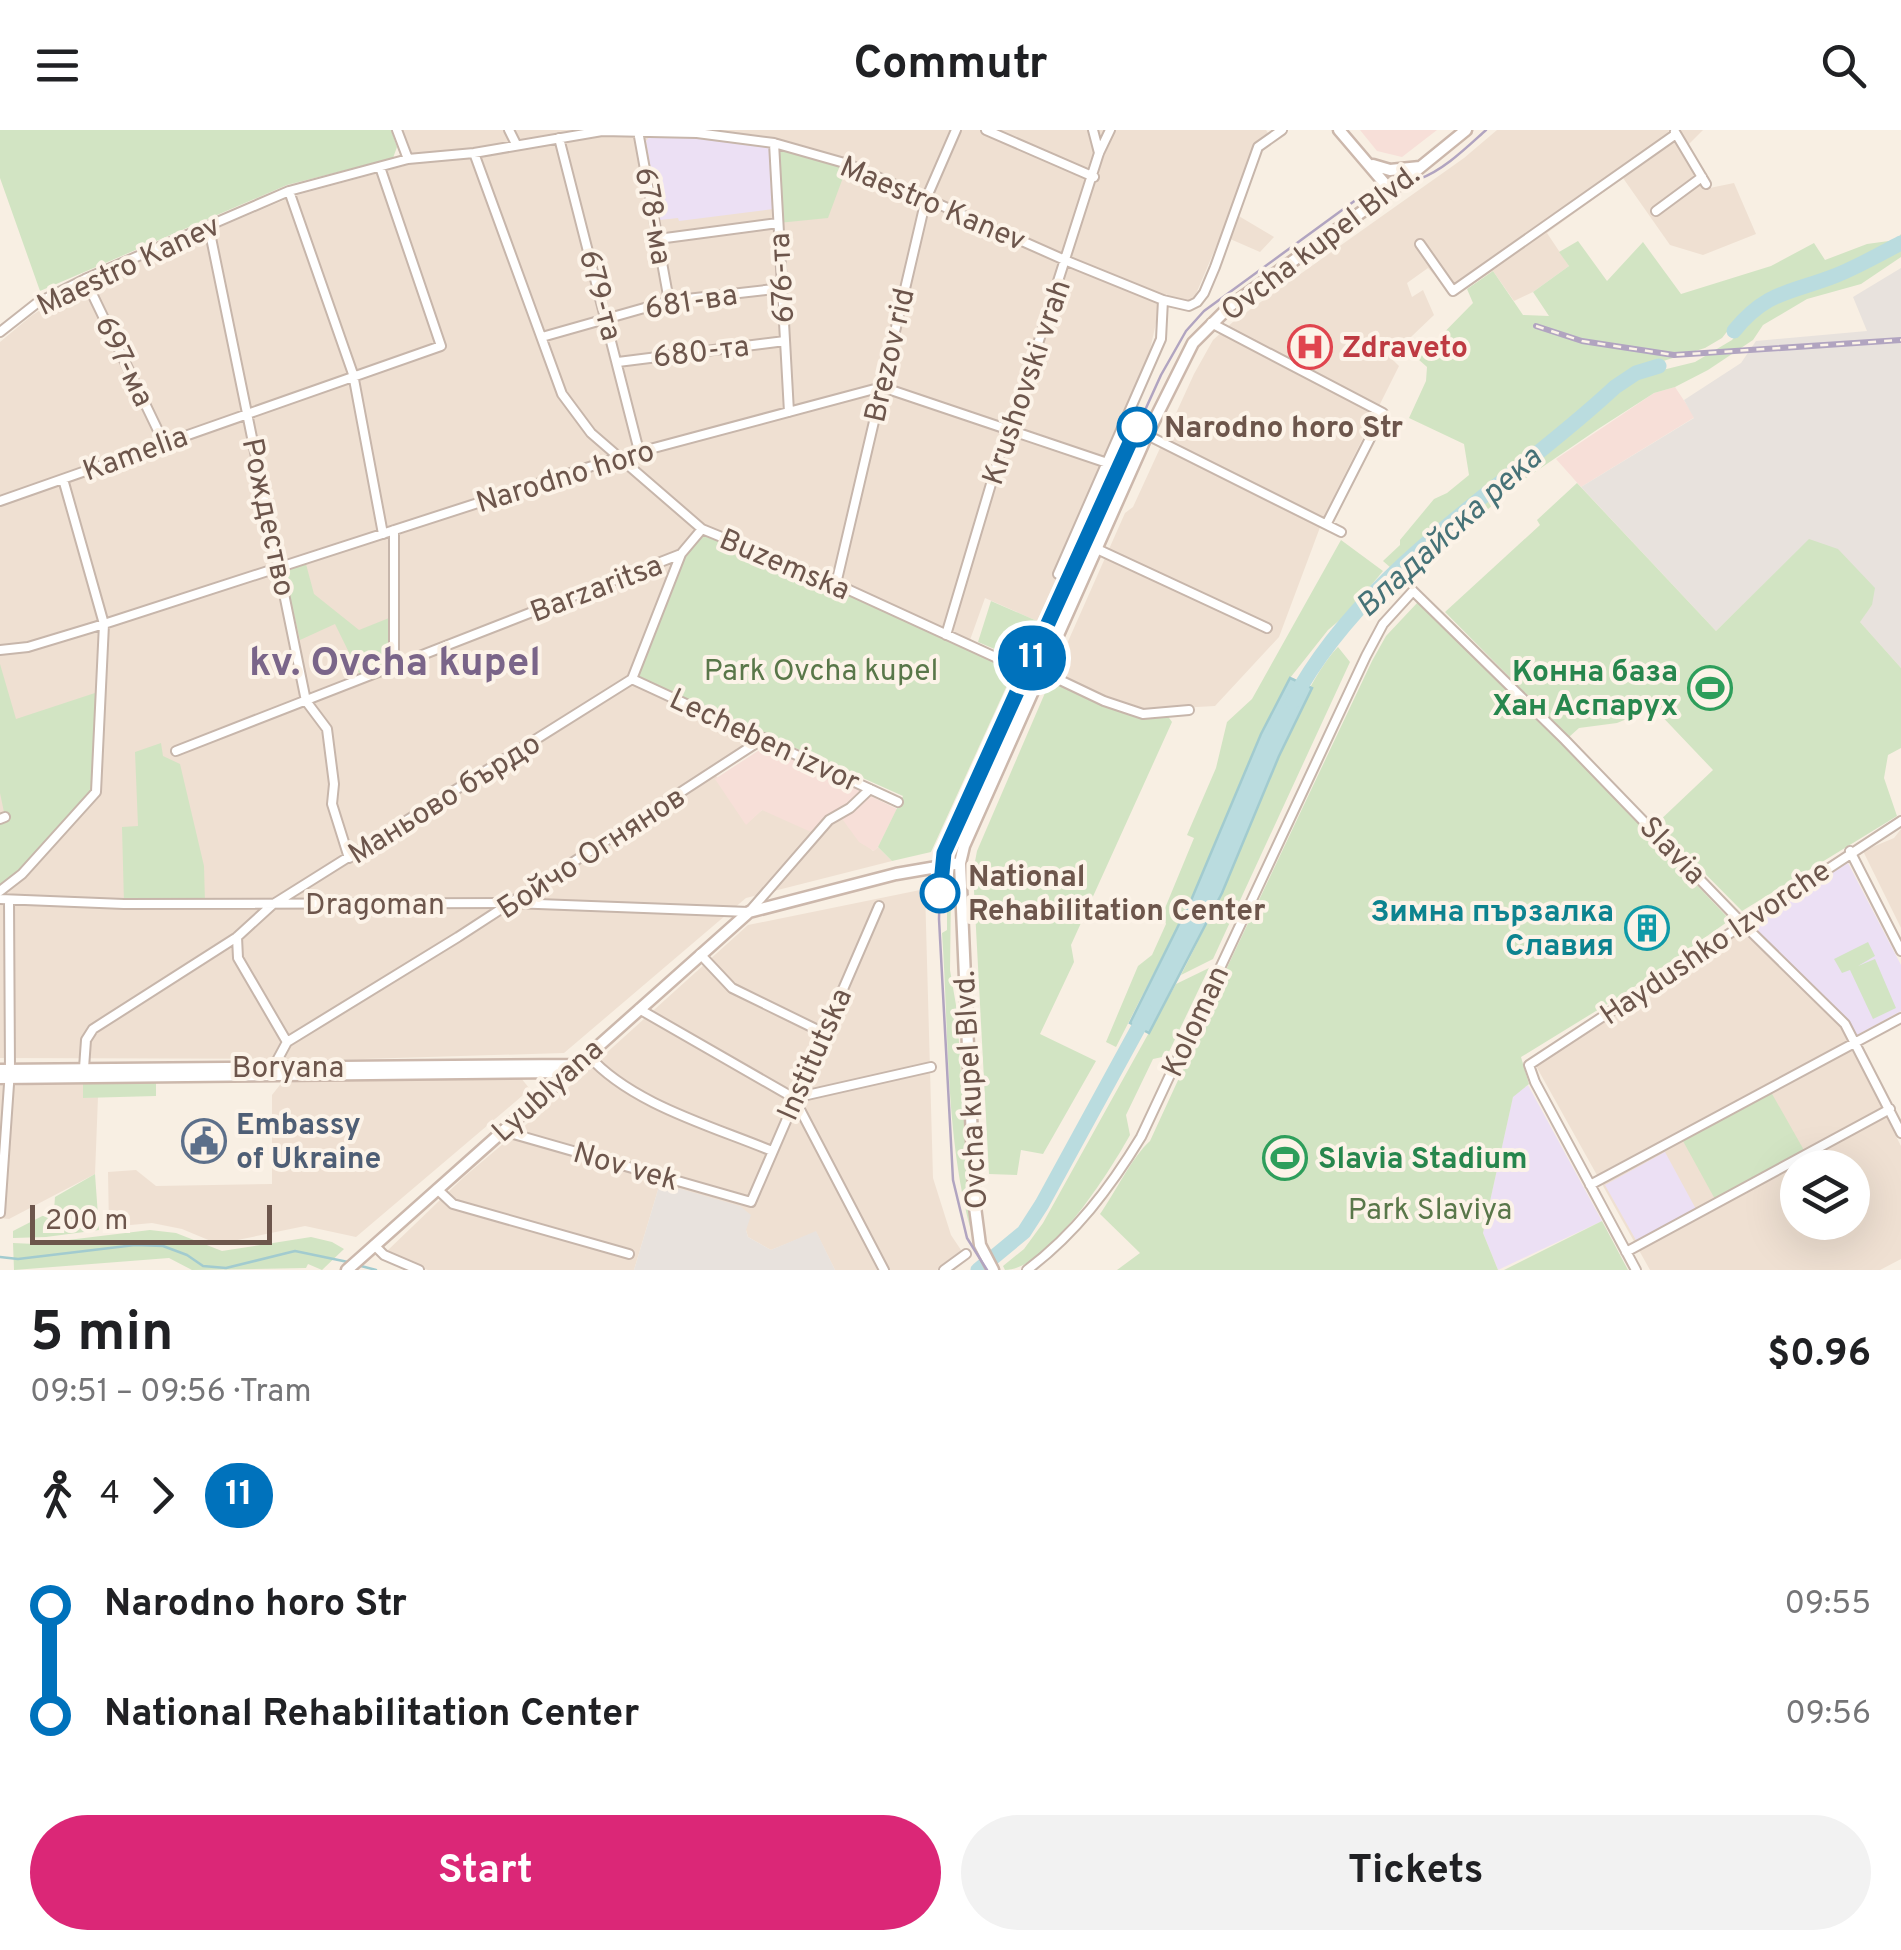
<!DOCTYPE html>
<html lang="en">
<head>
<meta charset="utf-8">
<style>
	:root { --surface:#fff; --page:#f2f2f2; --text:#202124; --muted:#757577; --accent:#db2777 }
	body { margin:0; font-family:Overpass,sans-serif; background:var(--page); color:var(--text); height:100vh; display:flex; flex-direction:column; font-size:38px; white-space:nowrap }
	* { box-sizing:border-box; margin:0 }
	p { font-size:32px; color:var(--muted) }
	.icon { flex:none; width:55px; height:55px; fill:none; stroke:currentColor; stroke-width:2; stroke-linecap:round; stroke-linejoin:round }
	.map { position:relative; height:1140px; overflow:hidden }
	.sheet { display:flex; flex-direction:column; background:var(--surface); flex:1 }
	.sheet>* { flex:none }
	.badge { padding:0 20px; border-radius:32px; font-size:35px; line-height:65px }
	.tools { position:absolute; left:1780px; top:1020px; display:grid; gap:20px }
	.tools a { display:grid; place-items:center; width:90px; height:90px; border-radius:50%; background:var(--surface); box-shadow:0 10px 40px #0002; font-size:50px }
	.scale { position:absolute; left:30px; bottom:25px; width:242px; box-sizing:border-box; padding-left:10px; border:5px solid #6d564c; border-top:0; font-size:28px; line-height:35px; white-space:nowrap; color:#6d564c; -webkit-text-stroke:8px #fcf3e8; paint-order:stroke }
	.map>.badge { position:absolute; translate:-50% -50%; box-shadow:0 0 0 5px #fff }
	.legs { display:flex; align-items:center; gap:15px; height:110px; padding:0 30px; font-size:32px }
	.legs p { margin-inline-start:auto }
	.head { display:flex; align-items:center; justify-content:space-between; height:170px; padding:0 30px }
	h1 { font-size:55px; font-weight:700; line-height:75px }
	.action { display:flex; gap:20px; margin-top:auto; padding:20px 30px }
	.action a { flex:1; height:115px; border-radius:60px; background:var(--accent); color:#fff; font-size:40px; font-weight:700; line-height:115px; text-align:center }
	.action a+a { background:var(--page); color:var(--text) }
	ul { padding:0 30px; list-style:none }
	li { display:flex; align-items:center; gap:35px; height:110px; font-size:38px }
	li i { display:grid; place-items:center; width:15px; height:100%; margin:0 12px; background:currentColor }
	li i::after { content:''; width:25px; height:25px; margin:-12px; border:8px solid; border-radius:50%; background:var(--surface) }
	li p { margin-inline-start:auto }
	li:first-child i { background:linear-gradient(#0000 50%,currentColor 0) }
	li:last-child i { background:linear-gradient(currentColor 50%,#0000 0) }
	header { display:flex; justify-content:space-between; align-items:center; height:130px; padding:0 30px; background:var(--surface); font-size:45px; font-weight:700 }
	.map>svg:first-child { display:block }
	.residential { fill:#efe0d2; fill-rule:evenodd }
	.commercial { fill:#f7dfd8 }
	.industrial { fill:#e8e2dd }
	.education { fill:#ece0f4 }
	.green { fill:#d2e4c3 }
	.water { fill:#badcdf; stroke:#a2cbcf; stroke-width:2.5 }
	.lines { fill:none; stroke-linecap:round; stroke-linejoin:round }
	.stream { stroke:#a2cbcf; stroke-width:2.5 }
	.river { stroke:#badcdf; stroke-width:15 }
	.street-casing { stroke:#c7b6ab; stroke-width:12 }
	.secondary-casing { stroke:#ccb8ac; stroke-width:15 }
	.street { stroke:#fff; stroke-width:8 }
	.secondary { stroke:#fff; stroke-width:10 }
	.tram { stroke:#b1a4c0; stroke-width:2.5 }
	.rail-casing { stroke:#b1a4c0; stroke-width:6 }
	.rail { stroke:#fcf3e8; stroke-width:2.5; stroke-dasharray:8; stroke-linecap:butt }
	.line-1-casing { stroke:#fff; stroke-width:22 }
	.line-1 { stroke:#0072bc; stroke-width:15 }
	.stop-1-dot { fill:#fff; stroke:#0072bc; stroke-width:5 }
	.labels { text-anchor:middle; stroke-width:8; stroke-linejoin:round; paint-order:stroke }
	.street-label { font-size:30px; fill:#6d564c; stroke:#fcf3e8 }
	.health-label { font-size:30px; font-weight:bold; fill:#be3a42; stroke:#fcf3e8; text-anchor:start }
	.stop-label { font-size:30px; font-weight:bold; fill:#6d564c; stroke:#fcf3e8; text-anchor:start }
	.park-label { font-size:30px; fill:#597749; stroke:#fcf3e8 }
	.leisure-label { font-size:30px; font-weight:bold; fill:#27864d; stroke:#fcf3e8; text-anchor:end }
	.culture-label { font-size:30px; font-weight:bold; fill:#0d838f; stroke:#fcf3e8; text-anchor:end }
	.service-label { font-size:30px; font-weight:bold; fill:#4e5e75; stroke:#fcf3e8; text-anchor:start }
	.water-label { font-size:32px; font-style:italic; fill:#467277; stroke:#fcf3e8 }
	.district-label { font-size:40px; font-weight:bold; fill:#7a6589; stroke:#fcf3e8 }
</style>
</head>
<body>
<header><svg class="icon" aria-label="menu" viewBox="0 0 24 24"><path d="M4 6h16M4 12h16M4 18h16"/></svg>Commutr<svg class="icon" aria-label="search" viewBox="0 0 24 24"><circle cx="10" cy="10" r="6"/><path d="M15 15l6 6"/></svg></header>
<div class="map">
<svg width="1901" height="1140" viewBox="0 0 1901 1140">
	<rect width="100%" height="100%" fill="#f8efe3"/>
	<path class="residential" d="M399,0H1266L1268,3L1262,10L1232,82L1274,107L1260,122L1221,105L1193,171L1181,173L1162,166L1148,229L1073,414L1037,491L985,468L970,510L837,449L701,394L677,421L628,551L755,609L712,639L746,694L762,680L841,685L873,721L878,717L892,731L746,768L564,923L362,929L0,928V212L31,186L72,159L294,66L411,34Z
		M1497,0H1703L1682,21L1705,59L1734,53L1756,104L1703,125L1670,115L1623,48L1547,103L1569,136L1533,162L1514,171L1493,141L1456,165L1449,162L1428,138L1407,153L1412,167L1423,160L1434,185L1390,227L1399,236L1325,384L1279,507L1215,576L1143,580L1105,568L1054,543L1125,383L1133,377L1194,244L1213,210L1234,191L1464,28Z
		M1901,699V798L1863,721L1894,708Z
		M925,759L933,1048L951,1105L963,1123L937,1140H835L816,1102L771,1120L748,1107L746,1100L660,1053L634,1140H428L397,1130L387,1121L465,1046L541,982L748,795Z
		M1740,799L1841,897L1901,1016V1129L1880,1140H1650L1536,936ZM1798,1038H1852V1092H1798Z
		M521,948L529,958L522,966L356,1107L305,1096L218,1114L182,1099L152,1093L109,1097L108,1042L136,1040L156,1056L272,1054V965L283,951Z
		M83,953V968L98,967L95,1044L9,1089L0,1088V956Z"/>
	<path class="commercial" d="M1360,0H1437L1402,27L1377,21Z
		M1675,257L1695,287L1581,357L1556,329L1654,263Z
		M767,615L897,679L878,717L874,721L859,712L840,686L811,702L762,680L746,695L715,649Z"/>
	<path class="industrial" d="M1901,138V538L1859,491L1872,475L1809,410L1716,501L1581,357L1694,288L1684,270L1741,233L1756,211L1867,201L1853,167Z
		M660,1053L740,1076L751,1085L746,1100L748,1107L771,1120L816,1101L835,1140H634Z"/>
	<path class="education" d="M649,7H685L769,18L773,79L679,91L678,88L660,90L646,11Z
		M1848,733L1901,835V881L1857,905L1846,888L1751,795Z
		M1528,955L1602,1091L1498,1140L1483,1103L1513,966Z
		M1665,1022L1697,1081L1637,1112L1605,1055Z"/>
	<path class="green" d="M0,0H391L397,17L393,28L287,55L40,161L0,48Z
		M774,13L848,34L828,88L778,93Z
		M1901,104V108L1831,144L1790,155L1760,168L1744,180L1722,208L1705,218L1631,241L1391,438L1383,431L1400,415V410L1434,369L1447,363L1469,345L1464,314L1409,288L1426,251L1427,237L1418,229L1473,173L1467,159L1493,141L1523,185L1549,186L1533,162L1569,136L1559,122L1578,111L1607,151L1643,112L1681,164L1771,136L1814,113L1825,130L1867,114L1896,110Z
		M1901,117V127L1861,154L1807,169L1763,195L1753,210L1708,240L1675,257L1654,263L1598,299L1513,357L1407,451L1401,445L1620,258L1638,246L1695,232L1732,210L1756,182L1771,172L1848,145Z
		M1577,353L1716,501L1809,409L1838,419L1875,458L1872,475L1860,492L1901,538V618L1888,625L1884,648L1897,686L1742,781L1656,694L1713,640L1654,578L1617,593L1579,598L1569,607L1445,482L1540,395L1537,390Z
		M702,405L836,458L1014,540L931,722L892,731L878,717L903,666L637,547L684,427Z
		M1341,410L1383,441L1349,482L1328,500L1290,548L1261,604L1192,768L1116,917L1106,912L1138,836L1152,825L1166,794L1163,783L1194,708L1187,705L1216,638L1227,592L1252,569Z
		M306,434L314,464L359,500L389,488L390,538L362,549L335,494L300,510L284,441Z
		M991,471L1037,491L1018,529L978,512Z
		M1418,472L1559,610L1730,790L1627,862L1521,927L1529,954L1513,967L1483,1103L1498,1140H1117L1140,1123L1100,1084C1115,1063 1132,1027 1150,1011L1185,935L1189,918L1372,531L1386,506Z
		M1338,517L1350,532L1213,829L1181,845C1212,785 1239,724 1265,661C1282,620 1307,549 1338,517Z
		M0,534L16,589L101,561L96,662L0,761V689L5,687L0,663Z
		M1051,549L1103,574L1167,585L1172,592L1071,815L1074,832L1040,904L1096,931L1043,1024L1021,1020L1017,1045L989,1044L973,742L977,721Z
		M161,613L163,626L180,634L204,736L205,773L124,774L122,697L138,696L135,622Z
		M947,760H951L950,840L957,881L971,1101C945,1006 949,901 942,803L947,800Z
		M1868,812L1875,826L1858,836L1875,829L1896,878L1873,889L1850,840L1842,843L1834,829Z
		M1209,838L1167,926L1153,929L1126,985L1130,1005C1110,1041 1048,1140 1005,1140L1003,1136L1024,1119L1043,1093L1176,854Z
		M83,953H156V966L83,968Z
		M1771,962L1805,1022L1716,1071L1683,1011Z
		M95,1044L99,1100L46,1107L13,1108V1101L54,1080L55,1067Z
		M1602,1091L1628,1140H1504Z
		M150,1100L176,1103L222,1121L311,1107L332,1112L344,1119L322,1140L308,1134L306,1138L192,1140L169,1128L14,1140L13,1113L35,1114Z"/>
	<path class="water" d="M1290,548L1312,558L1279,626L1222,763L1149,903L1130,893L1192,768L1261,604Z"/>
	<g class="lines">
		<path class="stream" d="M0,1127L18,1129L135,1115L163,1116L187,1125L203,1136L226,1138L295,1121L348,1132
			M361,1136L376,1140"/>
		<path class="river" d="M1734,201C1767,160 1792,163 1837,145C1859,136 1880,124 1901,113
			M1292,572C1363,438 1507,358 1615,257L1636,243L1659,236
			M978,1140L1024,1102L1042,1074L1147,882"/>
		<g class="street-casing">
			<path id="street" d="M397,0L408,29
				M509,0L516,14
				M986,0L1094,47
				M1093,0L1099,23
				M638,1L669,171
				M1675,2L1706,54
				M559,8L639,321
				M774,13L789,282
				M474,23L562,264L591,303L702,399L836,454L1006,532
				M289,61L353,244L383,404
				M1656,81L1702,47
				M209,98L306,571L327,599L334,654L332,674L349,728
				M658,109L778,93
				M1420,114L1453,161L1676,4
				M85,149L164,313
				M1211,193L1383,283L1327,393
				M0,202L37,173L85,149L289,61L408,29L474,23L602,1L697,3L774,13L848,34L1067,131L1163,170L1189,176L1197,172L1204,163L1215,137L1258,17L1282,0
				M542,207L669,171L783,158
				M618,232L785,211
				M1147,305L1341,402
				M0,371L441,216L380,37
				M394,400V537
				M1097,419L1267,498
				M1058,444L1161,209L1163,170
				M836,454L926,69L956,0
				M946,505L1005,307L1012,295L1099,23L1110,0
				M0,520L28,517L104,494L620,327L882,257L1131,341
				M1041,541L1104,571L1143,584L1189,580
				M632,549L898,672
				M632,549L681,424L702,399
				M176,621L681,424
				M0,689L5,687
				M1850,721L1901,821
				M0,761L22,744L96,662L104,494L63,349
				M0,769L124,774L512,773L749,782L829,690L850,678L870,659
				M237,807L238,828L287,912
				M700,824L732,858L824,903
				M639,879L794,968L931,937
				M588,925C631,974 712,996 772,1021
				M84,938L86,910L93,899L237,807L272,775L632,549
				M273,938L287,912L458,807L764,608
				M794,968L884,1140
				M503,1001L751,1072L879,776
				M1590,1055L1901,888
				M437,1059L453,1074L629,1124
				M0,1083L10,940L9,770
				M374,1115L384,1125L419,1140
				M1626,1122L1890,979
				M944,1140L966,1124
				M1027,1140C1075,1104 1110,1058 1141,1007L1366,526L1383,494L1413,461L1565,610L1742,793L1845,894L1901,1003
				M1636,1140L1535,952L1529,935L1901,691"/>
		</g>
		<g class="secondary-casing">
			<path id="secondary" d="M1339,0L1391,61
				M1373,35L1390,40L1420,37
				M0,940L576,935
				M0,948L567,942
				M347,1140L749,782L896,744L960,733
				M993,1140L980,1115L975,1077L960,733L964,716L1147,305L1193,213L1230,176L1391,61L1466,0"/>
		</g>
		<use href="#street" class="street"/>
		<use href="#secondary" class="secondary"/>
		<path class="tram" d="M987,1140L967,1108L953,1050L939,789L940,735L944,723L1161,245L1186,201L1204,181L1364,64C1384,53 1398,55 1419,49C1444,40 1467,17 1486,0"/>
		<g class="rail-casing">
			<path id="rail" d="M1536,196L1582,211L1674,225L1901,210"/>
		</g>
		<use href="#rail" class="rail"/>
	</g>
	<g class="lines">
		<g class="line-1-casing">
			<path id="line-1" d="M940,763L944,723L1137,297"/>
		</g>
		<use href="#line-1" class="line-1"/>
	</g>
	<defs>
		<g id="hospital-ring" transform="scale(2.25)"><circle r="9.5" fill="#fcf3e8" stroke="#e0444e" stroke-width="1.5"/><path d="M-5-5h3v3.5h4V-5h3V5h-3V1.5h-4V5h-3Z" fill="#e0444e"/></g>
		<g id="stadium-ring" transform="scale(2.25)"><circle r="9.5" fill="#fcf3e8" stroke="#2e9e5b" stroke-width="1.5"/><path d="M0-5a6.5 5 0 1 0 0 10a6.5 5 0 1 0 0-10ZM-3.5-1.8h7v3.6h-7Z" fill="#2e9e5b"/></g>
		<g id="building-ring" transform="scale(2.25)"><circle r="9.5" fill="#fcf3e8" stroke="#0f9aa8" stroke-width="1.5"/><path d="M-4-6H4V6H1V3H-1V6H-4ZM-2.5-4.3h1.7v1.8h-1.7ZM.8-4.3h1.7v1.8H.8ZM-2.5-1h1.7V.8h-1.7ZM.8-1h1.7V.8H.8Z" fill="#0f9aa8"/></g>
		<g id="civic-ring" transform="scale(2.25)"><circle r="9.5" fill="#fcf3e8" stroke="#5c6f8a" stroke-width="1.5"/><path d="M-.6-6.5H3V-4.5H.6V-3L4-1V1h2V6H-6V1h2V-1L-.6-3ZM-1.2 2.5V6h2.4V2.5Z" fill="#5c6f8a"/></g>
	</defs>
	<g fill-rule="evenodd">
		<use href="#hospital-ring" x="1310" y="217"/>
		<use href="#stadium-ring" x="1710" y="558"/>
		<use href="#building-ring" x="1647" y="798"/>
		<use href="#civic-ring" x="204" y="1011"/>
		<use href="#stadium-ring" x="1285" y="1028"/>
	</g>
	<g class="stop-1-dot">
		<circle cx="1137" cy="297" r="18"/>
		<circle cx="940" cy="763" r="18"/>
	</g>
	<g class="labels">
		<g class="street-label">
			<text transform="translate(933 73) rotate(23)" y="10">Maestro Kanev</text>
			<text transform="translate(654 86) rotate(80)" y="10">678-ма</text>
			<text transform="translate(1320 112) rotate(-37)" y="10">Ovcha kupel Blvd.</text>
			<text transform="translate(128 135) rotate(-25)" y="10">Maestro Kanev</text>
			<text transform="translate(781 148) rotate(-93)" y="10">676-та</text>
			<text transform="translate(601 165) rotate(75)" y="10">679-та</text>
			<text transform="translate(691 171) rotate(-9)" y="10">681-ва</text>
			<text transform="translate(701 221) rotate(-7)" y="10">680-та</text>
			<text transform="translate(889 225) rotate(-77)" y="10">Brezov rid</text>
			<text transform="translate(125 231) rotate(64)" y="10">697-ма</text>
			<text transform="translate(1026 252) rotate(-71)" y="10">Krushovski vrah</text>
			<text transform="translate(135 323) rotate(-20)" y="10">Kamelia</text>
			<text transform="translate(565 346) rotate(-17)" y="10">Narodno horo</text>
			<text transform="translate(269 387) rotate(78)" y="10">Рождество</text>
			<text transform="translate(785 434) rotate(23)" y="10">Buzemska</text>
			<text transform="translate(596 458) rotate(-21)" y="10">Barzaritsa</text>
			<text transform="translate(765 610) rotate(25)" y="10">Lecheben izvor</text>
			<text transform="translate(444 668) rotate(-32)" y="10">Маньово бърдо</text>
			<text transform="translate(1673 720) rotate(46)" y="10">Slavia</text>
			<text transform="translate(591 722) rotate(-33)" y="10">Бойчо Огнянов</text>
			<text x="375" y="784">Dragoman</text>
			<text transform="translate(1715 812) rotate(-34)" y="10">Haydushko Izvorche</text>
			<text transform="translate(1195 891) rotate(-65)" y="10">Koloman</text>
			<text transform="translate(814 924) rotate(-66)" y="10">Institutska</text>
			<text x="288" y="947">Boryana</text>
			<text transform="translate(547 960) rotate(-42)" y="10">Lyublyana</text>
			<text transform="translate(970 960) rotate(-93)" y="10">Ovcha kupel Blvd.</text>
			<text transform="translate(626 1036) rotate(16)" y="10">Nov vek</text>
		</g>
		<g class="health-label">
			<text x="1342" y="227">Zdraveto</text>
		</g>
		<g class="stop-label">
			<text x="1164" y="307">Narodno horo Str</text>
			<text x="968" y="756">National<tspan x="968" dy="34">Rehabilitation Center</tspan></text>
		</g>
		<g class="park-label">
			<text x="821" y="550">Park Ovcha kupel</text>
			<text x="1430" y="1089">Park Slaviya</text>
		</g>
		<g class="leisure-label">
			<text x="1678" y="551">Конна база<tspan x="1678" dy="34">Хан Аспарух</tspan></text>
			<text x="1318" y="1038" text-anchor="start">Slavia Stadium</text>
		</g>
		<g class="culture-label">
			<text x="1614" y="791">Зимна пързалка<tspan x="1614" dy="34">Славия</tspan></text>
		</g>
		<g class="service-label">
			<text x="236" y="1004">Embassy<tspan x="236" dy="34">of Ukraine</tspan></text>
		</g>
		<g class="water-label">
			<text transform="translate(1448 401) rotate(-42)" y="11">Владайска река</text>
		</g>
		<g class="district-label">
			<text x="395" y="545">kv. Ovcha kupel</text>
		</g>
	</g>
</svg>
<div class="tools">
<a><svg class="icon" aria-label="layers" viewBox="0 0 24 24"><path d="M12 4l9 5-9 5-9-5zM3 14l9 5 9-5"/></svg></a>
</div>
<div class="scale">200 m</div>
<b class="badge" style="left:1032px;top:528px;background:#0072bc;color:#fff">11</b>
</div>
<section class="sheet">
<div class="head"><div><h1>5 min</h1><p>09:51 – 09:56 · Tram</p></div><b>$0.96</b></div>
<div class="legs"><svg class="icon" aria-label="walk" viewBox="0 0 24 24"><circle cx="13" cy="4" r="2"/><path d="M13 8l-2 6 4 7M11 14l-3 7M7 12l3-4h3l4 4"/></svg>4<svg class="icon" aria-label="forward" viewBox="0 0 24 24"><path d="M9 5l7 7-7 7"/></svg><b class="badge" style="background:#0072bc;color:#fff">11</b></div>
<ul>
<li><i style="color:#0072bc"></i><b>Narodno horo Str</b><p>09:55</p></li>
<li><i style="color:#0072bc"></i><b>National Rehabilitation Center</b><p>09:56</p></li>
</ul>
<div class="action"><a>Start</a><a>Tickets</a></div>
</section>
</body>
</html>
